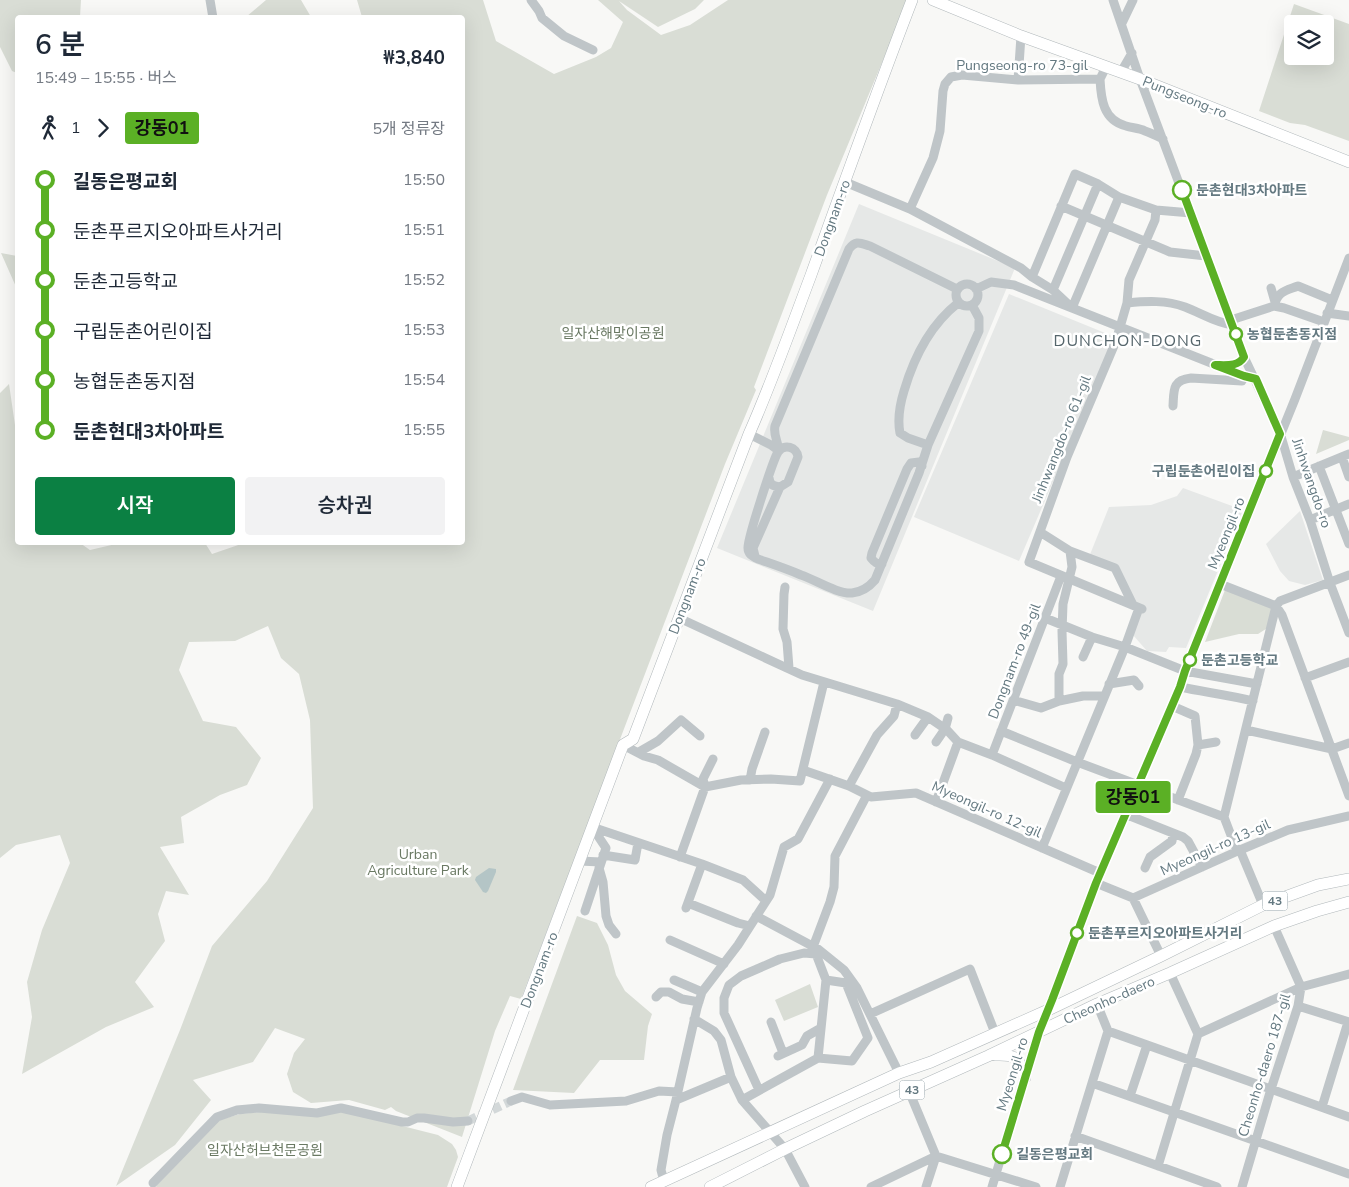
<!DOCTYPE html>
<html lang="ko">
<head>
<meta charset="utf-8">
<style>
	:root { --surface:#fff; --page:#f2f2f3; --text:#1f2937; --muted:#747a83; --accent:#0b8043 }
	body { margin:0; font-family:"Nunito Sans","Noto Sans KR",sans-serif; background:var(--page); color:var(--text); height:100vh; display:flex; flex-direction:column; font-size:19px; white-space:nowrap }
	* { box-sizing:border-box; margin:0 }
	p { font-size:16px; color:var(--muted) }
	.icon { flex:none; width:28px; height:28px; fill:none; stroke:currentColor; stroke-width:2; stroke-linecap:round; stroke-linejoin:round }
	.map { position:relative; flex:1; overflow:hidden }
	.side { position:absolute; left:15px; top:15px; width:450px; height:530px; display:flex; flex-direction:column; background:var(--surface); border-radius:5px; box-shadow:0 5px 20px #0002 }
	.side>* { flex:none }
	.badge { padding:0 10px; border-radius:4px; font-size:18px; line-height:32px }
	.tools { position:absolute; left:1284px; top:15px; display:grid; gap:10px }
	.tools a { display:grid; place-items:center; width:50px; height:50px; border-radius:5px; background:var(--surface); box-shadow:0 5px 20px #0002; font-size:25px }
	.map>.badge { position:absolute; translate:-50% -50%; box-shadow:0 0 0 2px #fff }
	.legs { display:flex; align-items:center; gap:8px; height:55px; padding:0 20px; font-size:16px }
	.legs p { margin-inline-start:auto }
	.overview { display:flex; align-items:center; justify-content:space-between; height:85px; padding:0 20px }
	h1 { font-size:28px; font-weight:600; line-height:38px }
	.cta { display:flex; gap:10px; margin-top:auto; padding:10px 20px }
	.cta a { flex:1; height:58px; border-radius:5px; background:var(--accent); color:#fff; font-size:20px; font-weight:600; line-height:58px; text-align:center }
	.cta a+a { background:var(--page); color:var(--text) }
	ul { padding:0 20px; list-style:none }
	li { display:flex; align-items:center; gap:18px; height:50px; font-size:19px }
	li i { display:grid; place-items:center; width:8px; height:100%; margin:0 6px; background:currentColor }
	li i::after { content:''; width:12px; height:12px; margin:-6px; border:4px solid; border-radius:50%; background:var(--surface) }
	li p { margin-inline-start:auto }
	li:first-child i { background:linear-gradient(#0000 50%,currentColor 0) }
	li:last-child i { background:linear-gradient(currentColor 50%,#0000 0) }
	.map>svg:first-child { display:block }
	.built { fill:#e6e8e7 }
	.green { fill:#d9ddd5; fill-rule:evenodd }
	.water { fill:#b4c5c6 }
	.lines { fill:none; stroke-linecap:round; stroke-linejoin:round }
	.minor-tunnel { stroke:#d3d8d9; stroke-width:9; stroke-dasharray:9 4.5; stroke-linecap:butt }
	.major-casing { stroke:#b1b8bb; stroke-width:12 }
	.minor { stroke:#bfc5c8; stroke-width:9 }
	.major { stroke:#fff; stroke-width:11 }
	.line-1-casing { stroke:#fff; stroke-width:11 }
	.line-1 { stroke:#5bb025; stroke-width:8 }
	.stop-1-dot { fill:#fff; stroke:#5bb025; stroke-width:2.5 }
	.labels { text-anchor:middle; stroke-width:5; stroke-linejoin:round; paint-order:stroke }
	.shield { fill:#fff; stroke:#92a1a7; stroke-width:1 }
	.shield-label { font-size:12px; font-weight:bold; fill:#647981 }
	.street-label { font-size:14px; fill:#647981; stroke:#fff }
	.stop-label { font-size:14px; font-weight:bold; fill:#647981; stroke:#fff; text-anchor:start }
	.park-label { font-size:14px; fill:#6a7963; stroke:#fff }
	.quarter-label { font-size:16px; letter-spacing:1px; fill:#56666c; stroke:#fff }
</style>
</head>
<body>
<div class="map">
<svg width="1349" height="1187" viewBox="0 0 1349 1187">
	<rect width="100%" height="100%" fill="#f8f8f6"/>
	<path class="built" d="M859,204L1015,268L873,611L717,548Z
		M1009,294L1115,337L1019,561L914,517Z
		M1183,488L1243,510L1186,648L1169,647L1166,652L1147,651L1133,635L1135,604L1116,567L1089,557L1109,507L1151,505L1177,496Z
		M1300,511L1323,580L1305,585L1289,581L1280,571L1266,544Z"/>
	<path class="green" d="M0,0H81L80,17L18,18L17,73L12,71L0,47Z
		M266,0H301L311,17H246Z
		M357,0H483L496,41L554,74L596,57L611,48L623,22L598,0H704L695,9L658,27L619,1L627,10L661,35L690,25L728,0H908L827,195L754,387L756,390L725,464L521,999L510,996L495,1031L462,1137L396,1111L391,1107L385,1110L349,1100L311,1103L293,1092L287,1074L294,1053L305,1039L275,1028L253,1062L193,1080L211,1100L175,1145L116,1186L180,1030L212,946L267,881L313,808L310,720L299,674L281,658L268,626L235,641L189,642L179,670L203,721L236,727L261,758L247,785L220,795L181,817L184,843L160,847L189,895L166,891L158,914L165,941L135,982L154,1007L106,1027L22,1074L32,1017L27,982L42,930L70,863L60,835L16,845L0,858V393L9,384L15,425L18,426V542L80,543L90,550L120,543H205L212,554L247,542H462V18L362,17Z
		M1294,4L1349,24V141L1305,125L1290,123L1259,111ZM1292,24H1325V56H1292Z
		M1,253L17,256V289Z
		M1323,430L1349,437V440L1316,454Z
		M1225,590L1273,608L1269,627L1258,634H1239L1205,642Z
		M577,916L597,923L608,945L616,975L625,991L652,1014L648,1026L644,1060H600L574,1093L513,1090Z
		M810,984L818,1007L784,1021L775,1000Z
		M343,1111L438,1135L452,1144L456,1150L458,1157L447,1187H156L157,1185L219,1120L240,1114L261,1112Z"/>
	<path class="water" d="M489,868L496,869V872L488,891L486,893L483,892L475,880L476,877Z"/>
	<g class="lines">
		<path class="minor-tunnel" d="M468,1121L511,1101"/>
		<g class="major-casing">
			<path id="major" d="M933,0L1021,36L1140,79L1349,162
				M995,1055C1017,1054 1019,1058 1025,1078
				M457,1187L623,745L633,739L749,434C772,382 791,328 811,275C844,183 877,91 912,0
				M651,1187L899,1073L931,1062L1048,1010L1161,956L1263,905L1318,885L1349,879
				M710,1187L785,1149L865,1111L988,1056L1097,1004L1170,973L1274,926L1317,911L1349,902"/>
		</g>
		<path class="minor" d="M210,0L213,18
			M531,0L539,11L542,18L564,36L593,50
			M1113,0L1140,79L1244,357L1280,433L1293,477L1310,520L1330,583L1349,633
			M1122,23L1133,0
			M1121,72L1132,53
			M1100,79C1101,99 1103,120 1126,126C1132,128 1139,128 1145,131C1151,133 1157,136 1163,139
			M1018,80L1021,36
			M845,182L910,209L1021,268L1032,277L1053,290L1069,305
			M1061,206L1170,252L1206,256
			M910,209L933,158L940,131L943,91L945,84L951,77L962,75L1018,80L1100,79L1106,67
			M1032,277L1075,174L1098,184L1119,197L1136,203L1156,210L1191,213
			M956 295a11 11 0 1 1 22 0a11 11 0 1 1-22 0Z
			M1271,288L1275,302
			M976,289L991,282L1014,285L1244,376L1256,379
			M1053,290L1098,184
			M958,303C930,325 914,357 904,391C900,404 897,418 900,433L908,438L928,445L979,331V318L972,305
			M1127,303C1147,301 1166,300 1185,307C1201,313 1216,323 1233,325
			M1274,306C1278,291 1285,291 1298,286L1332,300
			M1072,308L1119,197
			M1327,313L1349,316
			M1231,320L1274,306L1284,308L1324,322
			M1218,365C1229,365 1238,366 1244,357
			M1173,406C1174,390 1172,380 1191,378L1242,381L1244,376
			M749,434L771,445L779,451
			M779,451C778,441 773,435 775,426L849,249C856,240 860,243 870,246L957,289
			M1342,457L1349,477
			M1319,466L1349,544
			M1293,477L1349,454
			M769,478C770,485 773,486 780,487L788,482L798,457C797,447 784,443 778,452C773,460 747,540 748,548C748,554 752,556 758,559C772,564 787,569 801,575C816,580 837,594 852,593C862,592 869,587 875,580L919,473L928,445
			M1310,520L1349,504
			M1040,532L1070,551L1115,568L1133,605
			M755,556L753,548L780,487
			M882,564C877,564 875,563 871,558L872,553L907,469L911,463L919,462L922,466
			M1220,584L1276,606L1282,615L1349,796
			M785,587L784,594L783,629L787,642L789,668
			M1142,609L1029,562L1067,457L1116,341L1127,303L1129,280L1155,220L1156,210
			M679,618L802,675L897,704L928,717L947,730L958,742L992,755L1066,788
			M1045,618L1092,637L1125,647L1185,671L1257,684
			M1083,657L1092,637
			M1305,678L1349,662
			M1109,684L1134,680L1139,686
			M1180,687C1204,692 1229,695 1253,701
			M1013,700L1041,708L1059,701L1083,696H1104
			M1059,701V674L1063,664L1062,631L1063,604L1072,567L1070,551
			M1172,706L1195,716L1198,745L1196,754L1178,800
			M1246,730L1332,749L1349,743
			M1001,731L1077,762L1224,817
			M915,735L928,717
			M936,742L945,729L948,718
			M623,745L644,756L658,760L705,787L741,780L771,779L800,781L824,682
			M1198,745L1216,742
			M639,752L658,741L681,720L700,736
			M992,755L1061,576
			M803,770L849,786L871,797L916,793L1100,873
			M750,780L752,769L765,732
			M849,786L877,735L894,716L897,704
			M936,802L958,742
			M1125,814L1183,837L1188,841L1202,867
			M592,827L702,864L743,880L766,901
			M1042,848L1125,647L1139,608
			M1240,850L1263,905
			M1237,851L1224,817L1276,606L1280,601L1349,575
			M603,855L635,860L638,843
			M680,857L705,787L703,779L713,759
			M579,861L601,862
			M599,868L603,882L606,916L609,925L616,934
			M1145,868L1150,857L1172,841L1173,834
			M1096,883L1133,898L1240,850L1288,830L1349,816
			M1133,898L1161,956
			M688,903L738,923L750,926
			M686,908L702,864
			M585,911L606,848L592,827
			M756,916L818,949L844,970L857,988L899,1073
			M670,940L724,964
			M813,947L830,902L834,887L835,856L867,795
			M674,980L702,992
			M656,997L661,992H669L682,999L699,1002
			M1298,1006L1349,1022
			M870,1014L970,969L995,1033
			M694,1019L714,1031L721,1040L731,1077L742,1100L785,1149L805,1187
			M771,1022L783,1053
			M1108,1031L1349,1117
			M1198,1034L1301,987L1349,974
			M778,1056L802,1045L807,1036L821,1028
			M1092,1083L1349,1174
			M759,1090L724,1013V998L729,985L741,976L780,959L804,953L816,954L826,980L818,1058
			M909,1091L936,1156L926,1187
			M1130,1096L1147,1045
			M676,1100L731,1077
			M742,1100L818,1058L852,1061L868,1038L846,983L826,980
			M511,1101L522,1097L550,1105L626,1101L659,1091L678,1092
			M1322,1107L1348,1022
			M1075,1136L1217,1187
			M936,1156L1036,1187
			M1158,1166L1198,1034L1170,973
			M664,1181L661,1170L667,1135L676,1100L697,1008L702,992L738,945L770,895L784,847L798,839L830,779
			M153,1183L217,1117L237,1110L259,1108L317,1113L341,1108L402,1122H408L417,1118H424L453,1122L468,1121
			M871,1187L936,1156
			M992,1187L1039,1032L1096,883L1180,687L1185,671L1295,399L1349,258
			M1060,1187L1108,1031L1097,1004
			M1242,1187L1271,1089L1298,1006L1301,987L1274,926"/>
		<use href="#major" class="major"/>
	</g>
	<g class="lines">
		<g class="line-1-casing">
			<path id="line-1" d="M1002,1154L1039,1032L1052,1000L1096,883L1180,687L1185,671L1280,434L1256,379L1244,376L1215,365C1226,365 1238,367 1244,357L1182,190"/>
		</g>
		<use href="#line-1" class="line-1"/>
	</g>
	<g class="stop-1-dot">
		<circle cx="1182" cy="190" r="9"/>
		<circle cx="1236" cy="334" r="6"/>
		<circle cx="1266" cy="471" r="6"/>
		<circle cx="1190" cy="660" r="6"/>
		<circle cx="1077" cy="933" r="6"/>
		<circle cx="1002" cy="1154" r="9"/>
	</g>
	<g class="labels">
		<g class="shield">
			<rect x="1262.5" y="891.5" width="25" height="19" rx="4"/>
			<rect x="899.5" y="1080.5" width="25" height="19" rx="4"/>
		</g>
		<g class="shield-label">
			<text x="1275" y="905">43</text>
			<text x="912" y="1094">43</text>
		</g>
		<g class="street-label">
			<text x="1022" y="70">Pungseong-ro 73-gil</text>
			<text transform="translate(1185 97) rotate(22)" y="5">Pungseong-ro</text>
			<text transform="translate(832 218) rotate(-70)" y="5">Dongnam-ro</text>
			<text transform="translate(1061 439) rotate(-68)" y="5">Jinhwangdo-ro 61-gil</text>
			<text transform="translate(1312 483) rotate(71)" y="5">Jinhwangdo-ro</text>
			<text transform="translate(1226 533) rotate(-68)" y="5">Myeongil-ro</text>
			<text transform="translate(687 596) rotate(-69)" y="5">Dongnam-ro</text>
			<text transform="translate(1014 661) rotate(-69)" y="5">Dongnam-ro 49-gil</text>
			<text transform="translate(987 809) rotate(24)" y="5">Myeongil-ro 12-gil</text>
			<text transform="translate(1215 847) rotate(-24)" y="5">Myeongil-ro 13-gil</text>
			<text transform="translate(539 970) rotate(-69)" y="5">Dongnam-ro</text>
			<text transform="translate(1109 1000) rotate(-24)" y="5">Cheonho-daero</text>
			<text transform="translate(1264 1065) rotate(-73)" y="5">Cheonho-daero 187-gil</text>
			<text transform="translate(1012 1074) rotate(-73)" y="5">Myeongil-ro</text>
		</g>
		<g class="stop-label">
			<text x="1196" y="195">둔촌현대3차아파트</text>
			<text x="1247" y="339">농협둔촌동지점</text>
			<text x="1255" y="476" text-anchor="end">구립둔촌어린이집</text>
			<text x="1201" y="665">둔촌고등학교</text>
			<text x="1088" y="938">둔촌푸르지오아파트사거리</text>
			<text x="1016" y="1159">길동은평교회</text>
		</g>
		<g class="park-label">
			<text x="613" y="338">일자산해맞이공원</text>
			<text x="418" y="859">Urban<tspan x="418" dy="16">Agriculture Park</tspan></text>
			<text x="265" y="1155">일자산허브천문공원</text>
		</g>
		<g class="quarter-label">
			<text x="1128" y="346">DUNCHON-DONG</text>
		</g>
	</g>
</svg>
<div class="tools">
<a><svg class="icon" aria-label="layers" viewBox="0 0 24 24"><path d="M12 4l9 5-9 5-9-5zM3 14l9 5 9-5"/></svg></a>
</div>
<b class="badge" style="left:1133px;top:797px;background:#5bb025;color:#111">강동01</b>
<section class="side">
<div class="overview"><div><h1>6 분</h1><p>15:49 – 15:55 · 버스</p></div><b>₩3,840</b></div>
<div class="legs"><svg class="icon" aria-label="walk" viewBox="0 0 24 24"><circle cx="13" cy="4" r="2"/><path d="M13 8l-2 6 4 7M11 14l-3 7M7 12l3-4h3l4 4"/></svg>1<svg class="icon" aria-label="forward" viewBox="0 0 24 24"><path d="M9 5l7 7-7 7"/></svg><b class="badge" style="background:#5bb025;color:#111">강동01</b><p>5개 정류장</p></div>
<ul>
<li><i style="color:#5bb025"></i><b>길동은평교회</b><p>15:50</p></li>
<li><i style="color:#5bb025"></i><span>둔촌푸르지오아파트사거리</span><p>15:51</p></li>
<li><i style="color:#5bb025"></i><span>둔촌고등학교</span><p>15:52</p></li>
<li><i style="color:#5bb025"></i><span>구립둔촌어린이집</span><p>15:53</p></li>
<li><i style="color:#5bb025"></i><span>농협둔촌동지점</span><p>15:54</p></li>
<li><i style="color:#5bb025"></i><b>둔촌현대3차아파트</b><p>15:55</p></li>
</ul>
<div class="cta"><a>시작</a><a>승차권</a></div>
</section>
</div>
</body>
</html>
